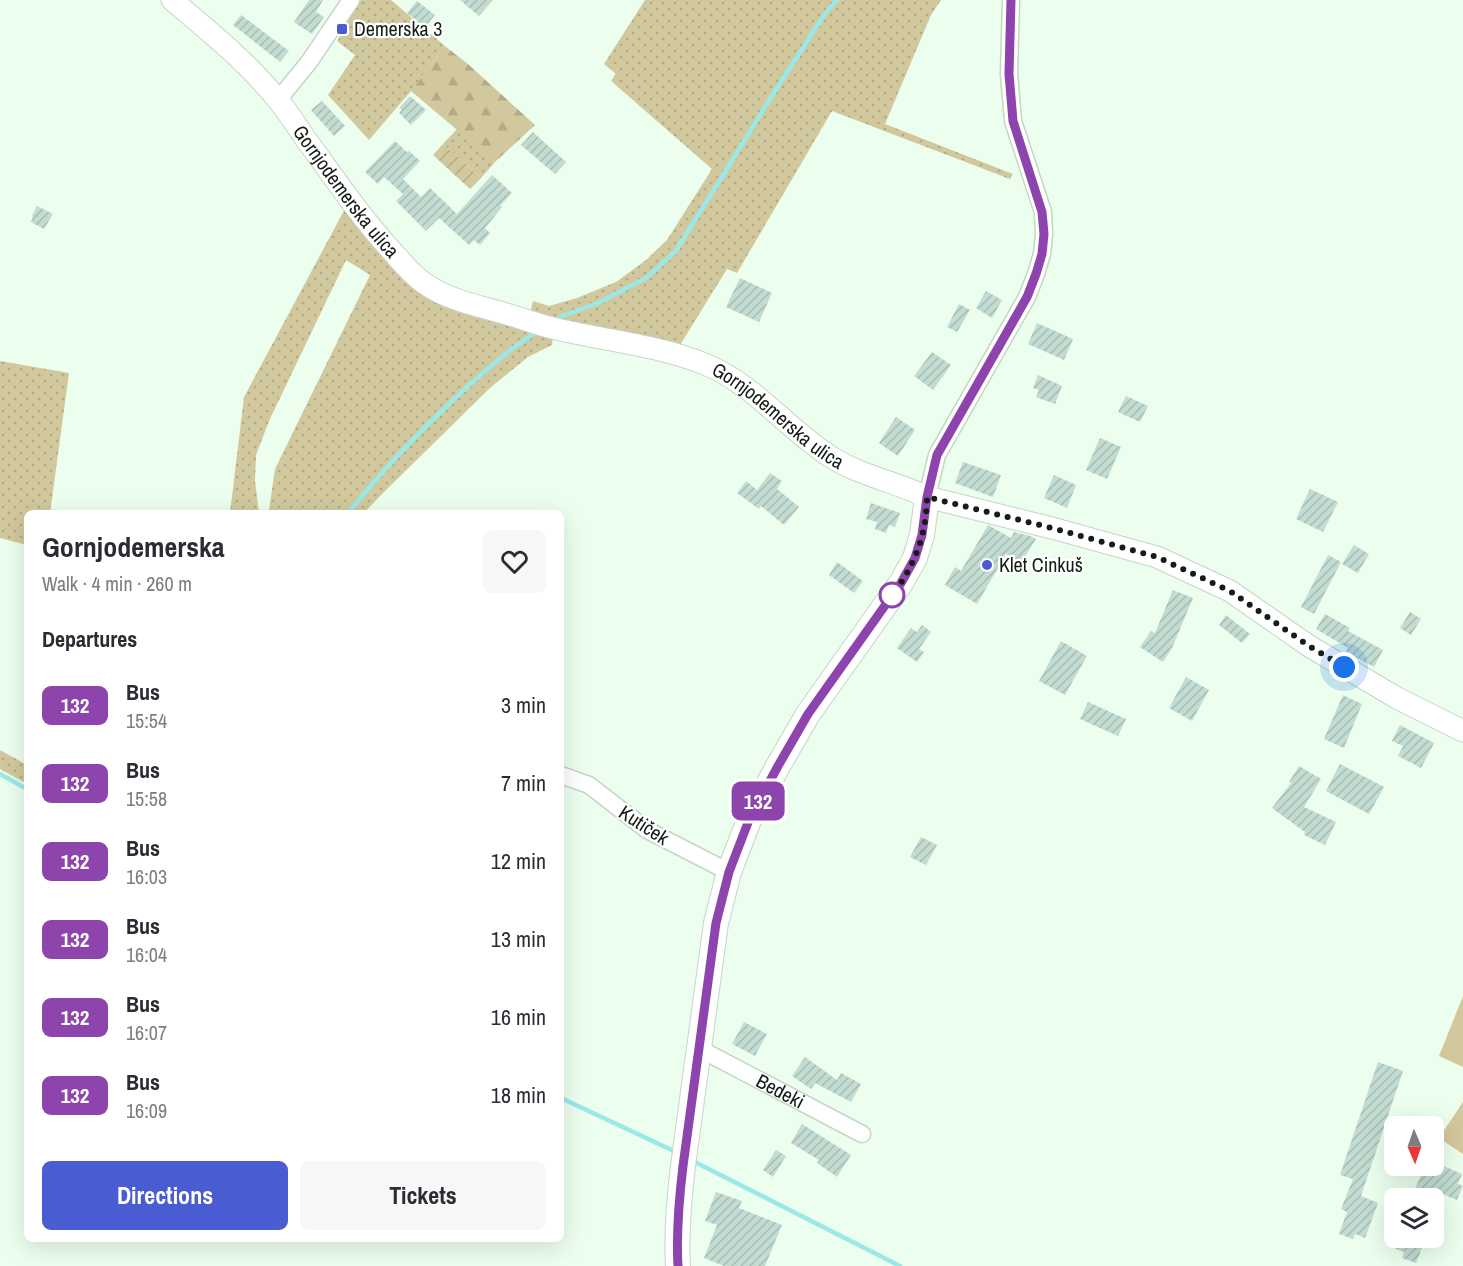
<!DOCTYPE html>
<html lang="en">
<head>
<meta charset="utf-8">
<style>
	:root { --surface:#fff; --page:#f7f7f7; --text:#2b2b33; --muted:#7c7c81; --accent:#4a5cd1 }
	body { margin:0; font-family:"Archivo Narrow",sans-serif; background:var(--page); color:var(--text); height:100vh; display:flex; flex-direction:column; font-size:22px; white-space:nowrap }
	* { box-sizing:border-box; margin:0 }
	p { font-size:20px; color:var(--muted) }
	.icon { flex:none; width:33px; height:33px; fill:none; stroke:currentColor; stroke-width:2; stroke-linecap:round; stroke-linejoin:round }
	.map { position:relative; flex:1; overflow:hidden }
	.side { position:absolute; left:24px; top:510px; width:540px; height:732px; display:flex; flex-direction:column; background:var(--surface); border-radius:9px; box-shadow:0 6px 24px #0002 }
	.side>* { flex:none }
	.badge { padding:0 12px; border-radius:9px; font-size:21px; line-height:39px }
	.needle { width:39px; rotate:178deg }
	.controls { position:absolute; left:1384px; top:1116px; display:grid; gap:12px }
	.controls a { display:grid; place-items:center; width:60px; height:60px; border-radius:9px; background:var(--surface); box-shadow:0 6px 24px #0002; font-size:30px }
	.you { position:absolute; width:30px; height:30px; margin:-15px; border:4px solid #fff; border-radius:50%; background:#1a73e8; box-shadow:0 0 0 9px #1a73e833 }
	.map>.badge { position:absolute; translate:-50% -50%; box-shadow:0 0 0 3px #fff }
	h2 { padding:0 18px; font-size:22px; line-height:54px }
	.round { display:grid; place-items:center; flex:none; width:63px; height:63px; border-radius:9px; background:var(--page) }
	.summary { display:flex; align-items:center; justify-content:space-between; height:102px; padding:0 18px }
	h1 { font-size:28px; font-weight:700; line-height:45px }
	.action { display:flex; gap:12px; margin-top:auto; padding:12px 18px }
	.action a { flex:1; height:69px; border-radius:9px; background:var(--accent); color:#fff; font-size:24px; font-weight:700; line-height:69px; text-align:center }
	.action a+a { background:var(--page); color:var(--text) }
	ul { padding:0; list-style:none }
	li { display:flex; align-items:center; gap:18px; height:78px; padding:0 18px }
	li div { flex:1 }
	li b { display:block; font-size:22px }
	li em { font-style:normal }
	li .badge { min-width:66px; font-weight:700; text-align:center }
	.map>svg:first-child { display:block }
	.grass { fill:url(#grass-dots) }
	.forest { fill:url(#forest-firs) }
	.park { fill:#d2c89d }
	.garden { fill:url(#garden-furrows) }
	.lines { fill:none; stroke-linecap:round; stroke-linejoin:round }
	.stream { stroke:#9be8e9; stroke-width:4.5 }
	.building { fill:url(#building-hatch) }
	.minor-casing { stroke:#c4d6c5; stroke-width:19 }
	.tertiary-casing { stroke:#c4d6c5; stroke-width:23 }
	.secondary-casing { stroke:#c4d6c5; stroke-width:26 }
	.minor { stroke:#fff; stroke-width:16 }
	.tertiary { stroke:#fff; stroke-width:21 }
	.secondary { stroke:#fff; stroke-width:24 }
	.line-casing { stroke:#fff; stroke-width:14 }
	.line { stroke:#8e44ad; stroke-width:9 }
	.walk { stroke:#161d17; stroke-width:6; stroke-dasharray:0 10.8 }
	.poi-dot { fill:#4a5cd1; stroke:#fff; stroke-width:2 }
	.stop-dot { fill:#fff; stroke:#8e44ad; stroke-width:3 }
	.labels { text-anchor:middle; stroke-width:4.5; stroke-linejoin:round; paint-order:stroke }
	.poi-label { font-size:20px; fill:#161d17; stroke:#fff; text-anchor:start }
	.street-label { font-size:20px; fill:#161d17; stroke:#fff }
</style>
</head>
<body>
<div class="map">
<svg width="1463" height="1266" viewBox="0 0 1463 1266">
	<defs>
		<pattern id="grass-dots" width="8" height="8" patternUnits="userSpaceOnUse" patternTransform="scale(1.5)"><rect width="8" height="8" fill="#d2c89d"/><path d="M2 2h.1M6 6h.1" fill="none" stroke="#b4ab86" stroke-width="1.8" stroke-linecap="round"/></pattern>
		<pattern id="forest-firs" width="22" height="20" patternUnits="userSpaceOnUse" patternTransform="scale(1.5)"><rect width="22" height="20" fill="#d2c89d"/><path d="M5 1l3.5 6h-7zM16 11l3.5 6h-7z" fill="#b4ab86"/></pattern>
		<pattern id="garden-furrows" width="10" height="10" patternUnits="userSpaceOnUse" patternTransform="scale(1.5)"><rect width="10" height="10" fill="#d2c89d"/><path d="M-1 1l2-2M0 10L10 0M9 11l2-2" fill="none" stroke="#b4ab86"/></pattern>
		<pattern id="building-hatch" width="6" height="6" patternUnits="userSpaceOnUse" patternTransform="scale(1.5)"><rect width="6" height="6" fill="#c2dcd2"/><path d="M-1 1l2-2M0 6l6-6M5 7l2-2" fill="none" stroke="#a6bcb4"/></pattern>
	</defs>
	<rect width="100%" height="100%" fill="#ecfeed"/>
	<path class="grass" d="M361,0H391L445,46L411,91L369,140L328,95L355,55L337,41L346,28L343,25Z
		M645,0H941L931,15L885,124L1013,174L1010,179L832,111L737,273L727,269L680,345L673,342L562,324L530,313L533,301L549,306L577,298L616,282L646,260L667,240L712,169L611,81L616,74L604,64Z
		M457,129L495,162L481,178L443,144Z
		M346,207L466,314L501,324L553,335L552,345L528,357L491,387L382,494L364,513H265L269,510L275,469L370,275L346,260L269,421L256,455L255,481L259,513H230L244,397Z
		M0,361L69,373L50,513H27V545L0,538Z
		M0,750L27,765V784L0,769Z"/>
	<path class="forest" d="M445,46L469,65L535,125L495,162L411,91Z"/>
	<path class="park" d="M1463,996V1067L1439,1056Z
		M1463,1102V1154L1439,1138Z"/>
	<path class="garden" d="M443,144L481,178L470,189L433,155Z"/>
	<g class="lines">
		<path class="stream" d="M553,322L562,316L598,303L646,278L675,252L720,180L768,102L824,15L837,0
			M348,513C380,473 415,436 452,401C479,376 507,350 538,331
			M0,774L27,789
			M561,1098L678,1153
			M691,1160L900,1266"/>
	</g>
	<path class="building" d="M309,0H323L316,12L324,17L312,34L294,22Z
		M460,0H493L479,16Z
		M417,1L435,15L425,27L407,13Z
		M241,15L289,51L280,62L233,25Z
		M410,96L426,110L411,125L399,113L402,110L399,108Z
		M322,101L345,126L334,136L311,110Z
		M533,132L566,162L555,174L521,145Z
		M395,141L407,152L409,151L420,161L403,179L421,197L430,188L457,214L492,175L512,193L500,206L502,207L485,228L490,233L480,245L474,240L469,245L439,218L426,231L396,201L403,194L384,177L378,184L365,172Z
		M37,206L53,214L44,229L31,222L33,217L32,216Z
		M740,278L772,293L759,322L726,307Z
		M986,291L1002,300L992,318L976,308Z
		M959,304L970,310L957,332L947,327Z
		M1037,323L1073,339L1064,360L1028,344Z
		M932,352L951,365L933,390L914,376Z
		M1038,375L1062,386L1055,404L1036,397L1039,390L1033,388Z
		M1126,396L1148,406L1140,422L1118,412Z
		M896,417L915,430L898,456L879,443Z
		M1100,438L1121,447L1107,479L1086,470Z
		M963,462L1001,475L993,497L955,483Z
		M770,473L782,481L777,489L799,507L784,525L761,506L759,509L737,493L746,481L757,490Z
		M1054,475L1076,485L1067,508L1044,498Z
		M1310,489L1338,502L1323,532L1296,519Z
		M871,503L900,513L895,527L889,525L886,533L875,529L877,522L866,519Z
		M988,525L1011,538L1014,532L1030,536L1036,539L1021,563L1006,554L977,604L945,585L955,567L961,571Z
		M1354,545L1369,554L1358,573L1342,564Z
		M1328,555L1341,562L1314,614L1301,607Z
		M837,562L863,581L854,593L829,575Z
		M1173,590L1193,598L1172,648L1163,662L1140,647L1151,631L1155,633Z
		M1410,612L1421,619L1411,635L1400,628Z
		M1325,614L1350,628L1348,631L1383,650L1374,667L1346,652L1348,648L1316,629Z
		M1226,615L1250,634L1242,643L1219,625Z
		M922,625L931,632L919,649L924,652L917,662L897,648L911,628L917,632Z
		M1061,641L1087,656L1065,695L1039,681Z
		M1186,677L1209,690L1192,721L1169,708Z
		M1343,695L1362,704L1344,748L1324,739Z
		M1088,702L1126,719L1118,736L1080,719Z
		M1400,725L1434,743L1421,768L1398,756L1403,746L1392,741Z
		M1340,764L1384,787L1369,814L1326,791Z
		M1299,766L1321,779L1304,807L1336,822L1325,845L1304,835L1305,832L1272,808L1291,783L1289,782Z
		M921,837L937,845L926,865L910,857Z
		M744,1022L767,1034L755,1056L732,1044Z
		M805,1057L837,1080L841,1073L861,1084L851,1102L815,1083L811,1089L792,1076Z
		M1378,1062L1403,1071L1361,1196L1378,1203L1365,1238L1355,1234L1353,1239L1339,1234L1347,1212L1341,1209L1353,1179L1340,1175Z
		M802,1124L851,1155L837,1177L817,1163L819,1160L791,1143Z
		M776,1150L786,1156L773,1177L763,1170Z
		M1434,1162L1462,1174L1458,1184L1463,1186L1457,1200L1435,1191L1432,1197L1415,1189L1425,1166H1434Z
		M716,1192L742,1201L739,1208L782,1225L765,1266H724L704,1258L717,1225L705,1221Z
		M1398,1238H1426L1416,1263L1402,1258L1404,1252L1394,1248Z"/>
	<g class="lines">
		<g class="minor-casing">
			<g id="minor">
				<path d="M278,100L309,62L351,0"/>
				<path d="M927,497L937,455L1027,297L1036,274L1042,254L1044,234L1043,212L1013,121L1009,74L1011,0"/>
				<path d="M561,775L589,785L647,830L729,872"/>
				<path id="s1" d="M698,1048L862,1134"/>
			</g>
		</g>
		<g class="tertiary-casing">
			<g id="tertiary">
				<path id="s2" d="M172,0C209,31 247,62 278,100C288,112 296,125 305,138C333,176 359,215 391,250C401,261 411,274 424,283C448,300 475,305 503,313C522,318 541,326 561,330C609,341 662,346 707,365C755,385 788,430 831,457C861,476 896,482 927,497L1052,528L1157,557L1230,591L1309,646L1397,698L1463,731"/>
			</g>
		</g>
		<g class="secondary-casing">
			<path id="secondary" d="M678,1266C676,1232 679,1199 683,1166L716,923L729,872L749,820L778,766L808,714L901,583L915,558L922,535L927,497"/>
		</g>
		<use href="#minor" class="minor"/>
		<use href="#tertiary" class="tertiary"/>
		<use href="#secondary" class="secondary"/>
	</g>
	<g class="lines">
		<g class="line-casing">
			<path id="line" d="M678,1266C676,1232 679,1199 683,1166L716,923L729,872L749,820L778,766L808,714L901,583L915,558L922,535L927,497L937,455L1027,297L1036,274L1042,254L1044,234L1042,212L1013,121L1009,74L1011,0"/>
		</g>
		<use href="#line" class="line"/>
		<path class="walk" d="M892,595L888,602C913,567 926,541 927,497L1052,528L1157,557L1230,591L1309,646L1344,667"/>
	</g>
	<g class="poi-dot">
		<rect x="336" y="23" width="12" height="12" rx="3"/>
		<circle cx="987" cy="565" r="6"/>
	</g>
	<circle class="stop-dot" cx="892" cy="595" r="12"/>
	<g class="labels">
		<g class="poi-label">
			<text x="354" y="36">Demerska 3</text>
			<text x="999" y="572">Klet Cinkuš</text>
		</g>
		<g class="street-label">
			<text dy="7" stroke="none"><textPath href="#s2" startOffset="260">Gornjodemerska ulica</textPath></text>
			<text dy="7" stroke="none"><textPath href="#s2" startOffset="764">Gornjodemerska ulica</textPath></text>
			<text transform="translate(644 825) rotate(33)" y="7">Kutiček</text>
			<text dy="7" stroke="none"><textPath href="#s1" startOffset="93">Bedeki</textPath></text>
		</g>
	</g>
</svg>
<div class="controls">
<a><svg class="needle" viewBox="-14 -14 28 28"><path d="M0-13l5 13h-10z" fill="#e53935"/><path d="M0 13l5-13h-10z" fill="#7c7c81"/></svg></a>
<a><svg class="icon" aria-label="layers" viewBox="0 0 24 24"><path d="M12 4l9 5-9 5-9-5zM3 14l9 5 9-5"/></svg></a>
</div>
<div class="you" style="left:1344px;top:667px"></div>
<b class="badge" style="left:758px;top:801px;background:#8e44ad;color:#fff">132</b>
<section class="side">
<div class="summary"><div><h1>Gornjodemerska</h1><p>Walk · 4 min · 260 m</p></div><a class="round"><svg class="icon" aria-label="heart" viewBox="0 0 24 24"><path d="M12 20l-8-8c-3-5 5-10 8-4 3-6 11-1 8 4z"/></svg></a></div>
<h2>Departures</h2>
<ul>
<li><span class="badge" style="background:#8e44ad;color:#fff">132</span><div><b>Bus</b><p>15:54</p></div><em>3 min</em></li>
<li><span class="badge" style="background:#8e44ad;color:#fff">132</span><div><b>Bus</b><p>15:58</p></div><em>7 min</em></li>
<li><span class="badge" style="background:#8e44ad;color:#fff">132</span><div><b>Bus</b><p>16:03</p></div><em>12 min</em></li>
<li><span class="badge" style="background:#8e44ad;color:#fff">132</span><div><b>Bus</b><p>16:04</p></div><em>13 min</em></li>
<li><span class="badge" style="background:#8e44ad;color:#fff">132</span><div><b>Bus</b><p>16:07</p></div><em>16 min</em></li>
<li><span class="badge" style="background:#8e44ad;color:#fff">132</span><div><b>Bus</b><p>16:09</p></div><em>18 min</em></li>
</ul>
<div class="action"><a>Directions</a><a>Tickets</a></div>
</section>
</div>
</body>
</html>
